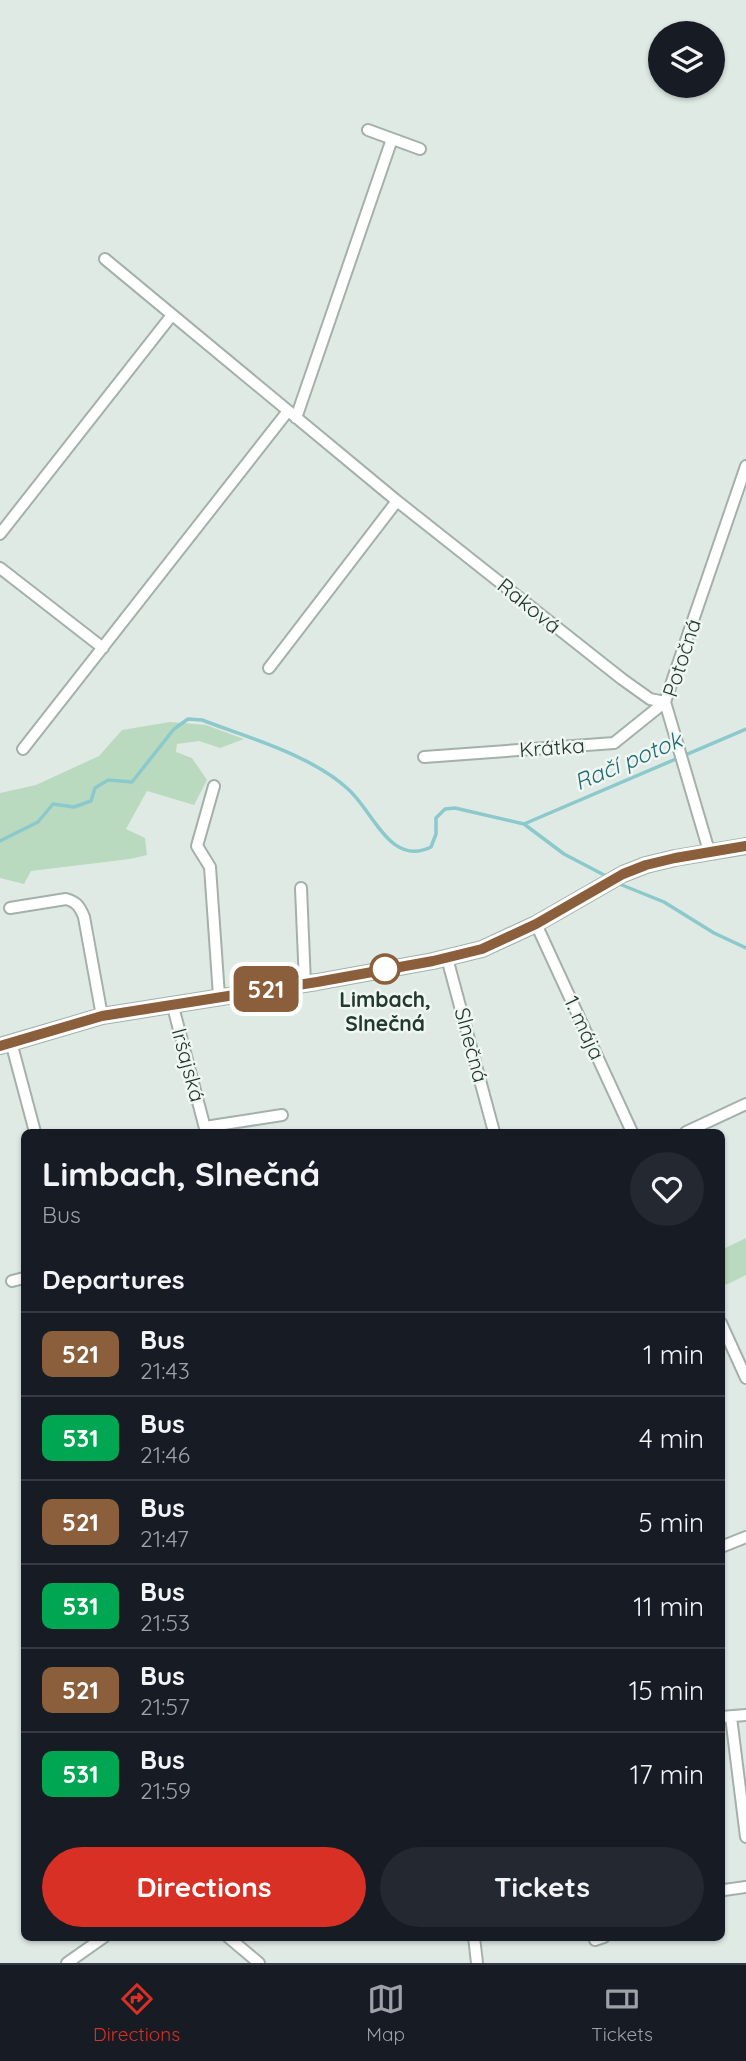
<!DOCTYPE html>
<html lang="en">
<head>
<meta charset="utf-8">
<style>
	:root { --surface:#171b24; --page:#242831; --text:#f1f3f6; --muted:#9ea1a6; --line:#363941; --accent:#d93025 }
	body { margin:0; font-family:Quicksand,sans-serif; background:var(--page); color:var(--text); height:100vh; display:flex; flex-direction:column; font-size:26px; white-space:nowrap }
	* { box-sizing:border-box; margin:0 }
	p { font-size:23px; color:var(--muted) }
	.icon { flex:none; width:38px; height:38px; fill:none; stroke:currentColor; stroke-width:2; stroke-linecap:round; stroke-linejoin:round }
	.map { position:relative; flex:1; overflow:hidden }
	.drawer { position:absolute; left:21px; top:1129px; width:704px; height:812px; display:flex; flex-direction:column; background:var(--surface); border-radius:10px; box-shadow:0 2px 5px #0004 }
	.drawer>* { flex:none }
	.badge { padding:0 14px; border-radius:10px; font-size:24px; line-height:46px }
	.controls { position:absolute; left:648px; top:21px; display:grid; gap:14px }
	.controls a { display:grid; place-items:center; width:77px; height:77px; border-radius:50%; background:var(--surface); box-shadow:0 2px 5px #0004; font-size:35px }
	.map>.badge { position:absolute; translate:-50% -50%; box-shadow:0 0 0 4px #fff }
	h2 { padding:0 21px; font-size:26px; line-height:63px }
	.round { display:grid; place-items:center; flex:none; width:74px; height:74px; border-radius:37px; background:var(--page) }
	.head { display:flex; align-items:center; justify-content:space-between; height:119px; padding:0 21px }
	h1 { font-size:33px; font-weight:700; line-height:52px }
	.action { display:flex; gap:14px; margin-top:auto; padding:14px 21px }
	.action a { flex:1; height:80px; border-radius:42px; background:var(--accent); color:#fff; font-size:28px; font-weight:700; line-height:80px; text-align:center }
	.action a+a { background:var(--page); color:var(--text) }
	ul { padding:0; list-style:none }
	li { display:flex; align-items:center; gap:21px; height:84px; padding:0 21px; border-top:2px solid var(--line) }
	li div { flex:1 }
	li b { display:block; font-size:26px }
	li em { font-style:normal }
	li .badge { min-width:77px; font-weight:700; text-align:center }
	.tabs { display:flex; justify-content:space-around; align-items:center; height:98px; border-top:2px solid var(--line); background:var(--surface); font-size:19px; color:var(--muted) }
	.tabs a { display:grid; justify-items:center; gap:4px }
	.tabs .on { color:var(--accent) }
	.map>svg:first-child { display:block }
	.green { fill:#badabf }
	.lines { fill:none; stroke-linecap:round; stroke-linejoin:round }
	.stream { stroke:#8bc9cc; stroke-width:3.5 }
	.minor-casing { stroke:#a3b1aa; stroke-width:14 }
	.tertiary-casing { stroke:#a3b1aa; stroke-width:18 }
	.minor { stroke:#fff; stroke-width:10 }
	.tertiary { stroke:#fff; stroke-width:14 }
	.line-casing { stroke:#fff; stroke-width:16 }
	.line { stroke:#8b5e3c; stroke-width:10 }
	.stop-dot { fill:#fff; stroke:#8b5e3c; stroke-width:3.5 }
	.labels { text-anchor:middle; stroke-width:5; stroke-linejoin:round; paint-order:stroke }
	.street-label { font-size:21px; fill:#223930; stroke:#f0f7f3 }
	.stop-label { font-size:21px; font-weight:bold; fill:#223930; stroke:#f0f7f3 }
	.water-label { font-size:23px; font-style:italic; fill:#216c70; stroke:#f0f7f3 }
</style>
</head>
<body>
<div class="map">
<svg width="746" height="1963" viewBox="0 0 746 1963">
	<rect width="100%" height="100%" fill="#e0eae4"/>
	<path class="green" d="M170,722L206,725L244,739L220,748L199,741L177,744L176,752L192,758L207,780L194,805L147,791L126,829L145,838L147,855L130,859L31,871L24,884L0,878V793L36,785L99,756L122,730Z
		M746,1238V1275L726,1285L721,1275V1250Z"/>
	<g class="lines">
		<path class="stream" d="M524,824L746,729
			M0,841L38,822L53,804L74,807L91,801L95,788L108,780L132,782L174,729L188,719L202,720C249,738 311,755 348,789C374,812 390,867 431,847L436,834V818L445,809L455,808L524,824L564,854L608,877
			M617,883L664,902L714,933L746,948"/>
		<g class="minor-casing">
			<path id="minor" d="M368,130L420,149
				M105,259L397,501L622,679L650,699L665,702
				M296,418L392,139
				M0,534L172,315
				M0,568L103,648
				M269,668L397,501
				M23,749L288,411
				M424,757L614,743L665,702
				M214,786L197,846L210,867L219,996
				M709,851L665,702L746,466
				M301,888L305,984
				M10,908L66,899C77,902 80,907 84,917L102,1016
				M536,924L632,1132
				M447,958L494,1132
				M172,1003L206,1132
				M11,1042L35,1132
				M205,1127L282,1115
				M686,1132L746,1104
				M12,1281L24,1278
				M721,1323L746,1378
				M721,1547L746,1537
				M721,1717L746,1715
				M731,1717L746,1837
				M724,1890L746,1887
				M228,1937L259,1963
				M474,1937L477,1963
				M595,1940L604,1937
				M67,1963L104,1937"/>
		</g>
		<g class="tertiary-casing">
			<path id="tertiary" d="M0,1046L102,1016L317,982L433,961L482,949L536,924L623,874L646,865L675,858L746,846"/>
		</g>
		<use href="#minor" class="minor"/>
		<use href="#tertiary" class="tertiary"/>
	</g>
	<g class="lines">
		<g class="line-casing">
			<path id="line" d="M0,1046L102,1016L317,982L433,961L482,949L536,924L623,874L646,865L675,858L746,846"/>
		</g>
		<use href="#line" class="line"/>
	</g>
	<circle class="stop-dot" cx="385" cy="969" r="14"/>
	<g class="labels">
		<g class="street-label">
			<text transform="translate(529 606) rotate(39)" y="7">Raková</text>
			<text transform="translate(682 658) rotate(-72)" y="7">Potočná</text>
			<text transform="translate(552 748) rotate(-4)" y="7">Krátka</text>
			<text transform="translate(584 1028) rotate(65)" y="7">1. mája</text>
			<text transform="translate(471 1045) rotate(75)" y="7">Slnečná</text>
			<text transform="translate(188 1065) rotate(75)" y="7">Iršajská</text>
		</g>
		<g class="stop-label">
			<text x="385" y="1007">Limbach,<tspan x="385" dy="24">Slnečná</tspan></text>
		</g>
		<g class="water-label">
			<text transform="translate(628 761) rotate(-23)" y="8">Račí potok</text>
		</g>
	</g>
</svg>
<div class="controls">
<a><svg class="icon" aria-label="layers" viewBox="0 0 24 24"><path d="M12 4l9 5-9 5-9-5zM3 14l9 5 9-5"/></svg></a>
</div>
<b class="badge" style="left:266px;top:989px;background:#8b5e3c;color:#fff">521</b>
<section class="drawer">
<div class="head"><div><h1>Limbach, Slnečná</h1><p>Bus</p></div><a class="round"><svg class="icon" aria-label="heart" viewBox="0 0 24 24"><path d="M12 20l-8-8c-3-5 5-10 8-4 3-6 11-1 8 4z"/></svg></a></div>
<h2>Departures</h2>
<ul>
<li><span class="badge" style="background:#8b5e3c;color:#fff">521</span><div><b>Bus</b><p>21:43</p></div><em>1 min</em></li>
<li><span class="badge" style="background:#00a651;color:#fff">531</span><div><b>Bus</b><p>21:46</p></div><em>4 min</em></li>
<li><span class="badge" style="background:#8b5e3c;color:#fff">521</span><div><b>Bus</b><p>21:47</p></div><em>5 min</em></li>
<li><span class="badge" style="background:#00a651;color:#fff">531</span><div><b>Bus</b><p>21:53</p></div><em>11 min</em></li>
<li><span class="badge" style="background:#8b5e3c;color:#fff">521</span><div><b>Bus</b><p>21:57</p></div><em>15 min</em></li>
<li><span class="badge" style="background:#00a651;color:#fff">531</span><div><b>Bus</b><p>21:59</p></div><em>17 min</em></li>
</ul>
<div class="action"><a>Directions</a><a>Tickets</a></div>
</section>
</div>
<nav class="tabs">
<a class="on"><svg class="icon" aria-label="directions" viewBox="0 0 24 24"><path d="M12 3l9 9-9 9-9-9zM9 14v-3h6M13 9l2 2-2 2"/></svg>Directions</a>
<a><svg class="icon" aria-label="map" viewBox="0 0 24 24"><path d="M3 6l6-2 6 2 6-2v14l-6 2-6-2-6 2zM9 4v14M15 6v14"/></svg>Map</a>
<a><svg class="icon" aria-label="tickets" viewBox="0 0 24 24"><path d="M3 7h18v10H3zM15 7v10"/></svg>Tickets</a>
</nav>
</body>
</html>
